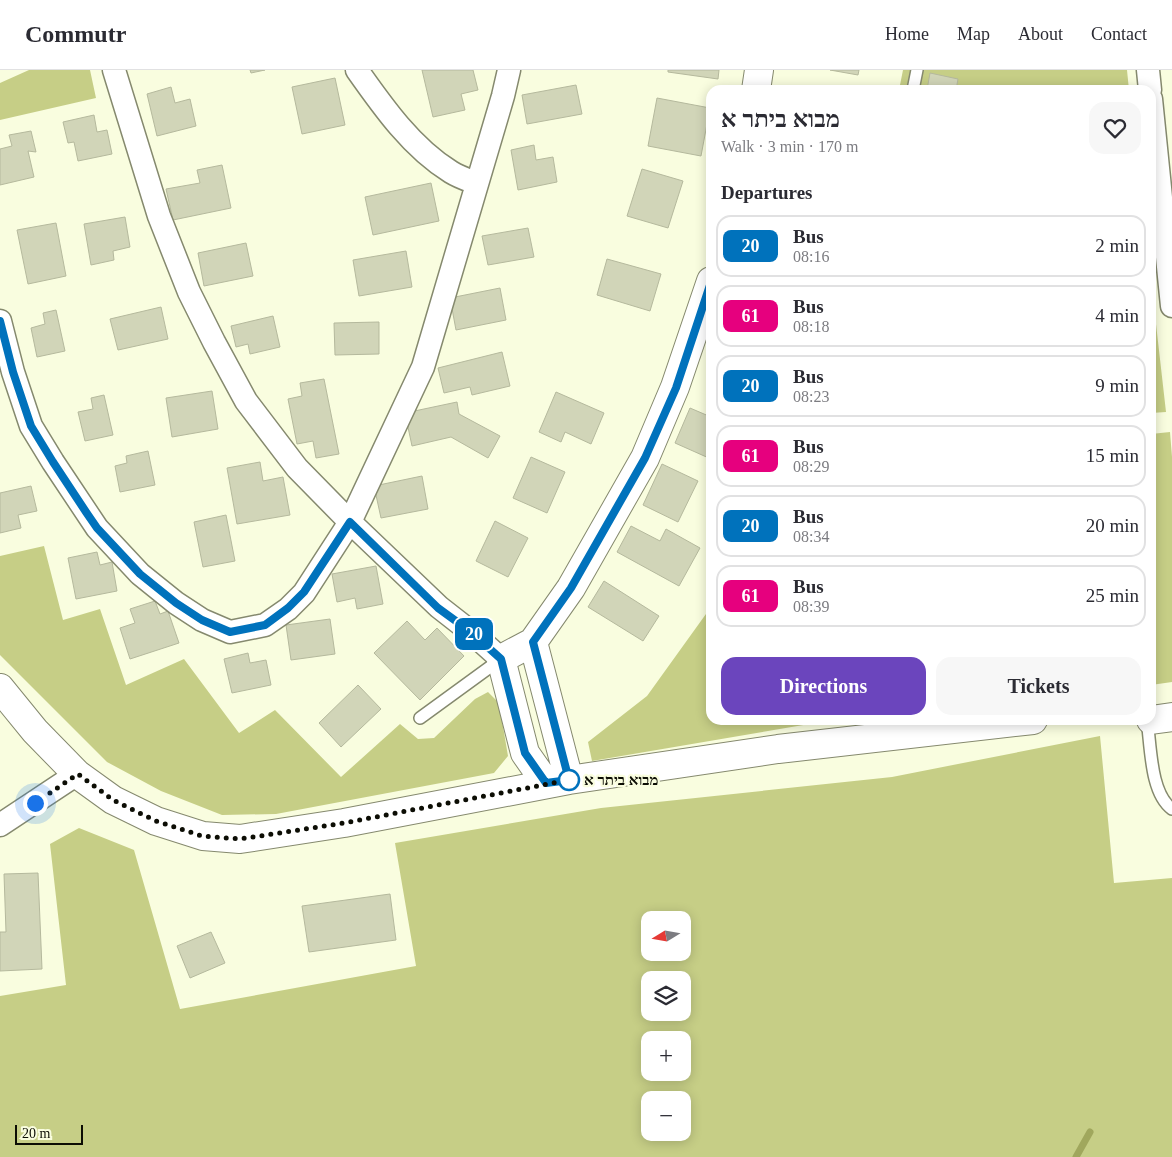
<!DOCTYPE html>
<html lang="en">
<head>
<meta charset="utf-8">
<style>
	:root { --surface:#fff; --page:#f7f7f7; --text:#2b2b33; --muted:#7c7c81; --line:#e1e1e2; --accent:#6b45bd }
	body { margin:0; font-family:"Times New Roman",Heebo,serif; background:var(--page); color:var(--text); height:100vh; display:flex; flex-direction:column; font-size:19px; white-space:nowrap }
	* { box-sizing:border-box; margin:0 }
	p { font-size:16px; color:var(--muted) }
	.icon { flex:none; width:28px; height:28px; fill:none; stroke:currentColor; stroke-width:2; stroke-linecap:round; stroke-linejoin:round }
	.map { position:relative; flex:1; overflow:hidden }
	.drawer { position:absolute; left:706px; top:15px; width:450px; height:640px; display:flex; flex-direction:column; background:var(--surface); border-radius:15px; box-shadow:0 2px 12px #0003 }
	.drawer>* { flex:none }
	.badge { padding:0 10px; border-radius:8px; font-size:18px; line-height:32px }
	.needle { width:32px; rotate:259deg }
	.controls { position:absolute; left:641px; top:841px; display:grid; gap:10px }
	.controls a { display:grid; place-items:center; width:50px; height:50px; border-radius:10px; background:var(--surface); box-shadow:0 2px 12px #0003; font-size:25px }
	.scale { position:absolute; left:15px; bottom:12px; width:68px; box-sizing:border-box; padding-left:5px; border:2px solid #0c0d04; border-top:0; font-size:14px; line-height:18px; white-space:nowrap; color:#0c0d04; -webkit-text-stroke:4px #f9fddf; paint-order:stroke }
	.you { position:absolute; width:25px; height:25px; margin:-12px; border:4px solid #fff; border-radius:50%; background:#1a73e8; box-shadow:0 0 0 8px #1a73e833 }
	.map>.badge { position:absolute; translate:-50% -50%; box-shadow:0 0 0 2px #fff }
	h2 { padding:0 15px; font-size:19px; line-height:45px }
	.round { display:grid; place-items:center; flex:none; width:52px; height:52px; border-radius:15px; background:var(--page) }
	.summary { display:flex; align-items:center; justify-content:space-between; height:85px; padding:0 15px }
	h1 { font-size:24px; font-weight:700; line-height:38px }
	.primary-button { display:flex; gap:10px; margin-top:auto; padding:10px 15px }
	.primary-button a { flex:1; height:58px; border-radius:15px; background:var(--accent); color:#fff; font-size:20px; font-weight:700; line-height:58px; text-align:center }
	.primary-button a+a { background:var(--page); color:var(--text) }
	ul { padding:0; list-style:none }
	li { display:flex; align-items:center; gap:15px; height:62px; margin:0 10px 8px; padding:0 5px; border:2px solid var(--line); border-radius:15px }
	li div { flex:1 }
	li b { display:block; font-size:19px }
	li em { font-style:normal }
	li .badge { min-width:55px; font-weight:700; text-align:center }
	header { display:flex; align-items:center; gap:30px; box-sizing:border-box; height:70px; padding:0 25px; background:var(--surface); border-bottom:1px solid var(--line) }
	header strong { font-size:24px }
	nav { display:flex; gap:28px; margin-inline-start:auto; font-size:18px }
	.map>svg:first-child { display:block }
	.green { fill:#c6ce86; fill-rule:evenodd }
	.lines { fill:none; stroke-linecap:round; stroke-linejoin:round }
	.stream { stroke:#a0a75d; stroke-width:7 }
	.building { fill:#d1d5b8; stroke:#b5b99d }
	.service-casing { stroke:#85896e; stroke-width:14 }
	.minor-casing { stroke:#85896e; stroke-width:25 }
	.tertiary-casing { stroke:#85896e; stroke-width:30 }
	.service { stroke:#fff; stroke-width:11 }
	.minor { stroke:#fff; stroke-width:22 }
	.tertiary { stroke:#fff; stroke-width:28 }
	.line-casing { stroke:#fff; stroke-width:11 }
	.line { stroke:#0072bc; stroke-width:8 }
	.walk { stroke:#0c0d04; stroke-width:5; stroke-dasharray:0 9 }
	.stop-dot { fill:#fff; stroke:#0072bc; stroke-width:2.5 }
	.labels { text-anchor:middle; stroke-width:4.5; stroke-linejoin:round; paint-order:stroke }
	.stop-label { font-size:15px; font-weight:bold; fill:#0c0d04; stroke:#f9fddf; text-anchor:start }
</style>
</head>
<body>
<header>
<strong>Commutr</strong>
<nav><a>Home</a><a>Map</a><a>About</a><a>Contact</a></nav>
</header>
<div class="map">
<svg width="1172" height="1087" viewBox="0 0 1172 1087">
	<rect width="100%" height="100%" fill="#f9fddf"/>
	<path class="green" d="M29,0H90L96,28L0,50V13Z
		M903,0H1127L1129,20H899Z
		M1151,210L1166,342L1151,343Z
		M1170,362L1172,387V612L1151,615V364Z
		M44,476L63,550L100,539L126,615L184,589L239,663L275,640L341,707L400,654L418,669L434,668L475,629L488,622L499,633L508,686L494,703L276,744L222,745L161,721L107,692L0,585V486Z
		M711,537V650H833L592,691L588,672L647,626Z
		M1100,666L1114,813L1172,808V1087H0V926L66,915L50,774L79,758L134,780L180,939L416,896L395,773L601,738L892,707ZM650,850H682V882H650ZM650,910H682V942H650ZM650,970H682V1002H650ZM650,1030H682V1062H650Z"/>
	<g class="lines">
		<path class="stream" d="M1076,1087L1090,1062"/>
	</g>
	<path class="building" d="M250,0H265L251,3Z
		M422,0H473L478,20L461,24L465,40L433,47Z
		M668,0H719L718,9L668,2Z
		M830,0H859L858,5Z
		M930,3L958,9L956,20H927Z
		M335,8L345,55L302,64L292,17Z
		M576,15L582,44L527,54L522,25Z
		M171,17L175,33L190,29L196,56L157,66L147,24Z
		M657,28L710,38L701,86L648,76Z
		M94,45L97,62L107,60L112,84L78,91L74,72L68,73L63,52Z
		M31,61L36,82L28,81L34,107L0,115V79L12,76L9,65Z
		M534,75L536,90L553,87L557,112L518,120L511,80Z
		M222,95L231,138L173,150L166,119L200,113L197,100Z
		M642,99L683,111L668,158L627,146Z
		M431,113L439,151L373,165L365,127Z
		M125,147L130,177L113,181L114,190L91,195L84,154Z
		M56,153L66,206L28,214L17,160Z
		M528,158L534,187L488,195L482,166Z
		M246,173L253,206L204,216L198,183Z
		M406,181L412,217L359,226L353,190Z
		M607,189L661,204L650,241L597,225Z
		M500,218L506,250L456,260L450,228Z
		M161,237L168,269L118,280L110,249Z
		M56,240L65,281L37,287L31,258L45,254L43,243Z
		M273,246L280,277L250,284L248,274L236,277L231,256Z
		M379,252V284L335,285L334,253Z
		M502,282L510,316L472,325L470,317L444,323L438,298Z
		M324,309L339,384L316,388L313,371L297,374L288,329L302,326L300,313Z
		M212,321L218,359L172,367L166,328Z
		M556,322L604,343L591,374L565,362L561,372L539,362Z
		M104,325L113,365L85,371L78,342L93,339L91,328Z
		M457,332L459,344L500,366L488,388L451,367L412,376L405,343Z
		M690,338L711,347V389L675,373Z
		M148,381L155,415L120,422L115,396L127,393L126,386Z
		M531,387L565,402L547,443L513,428Z
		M260,392L263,411L283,407L290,445L237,454L227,398Z
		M662,394L698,411L678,452L643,435Z
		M422,406L428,439L381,448L374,416Z
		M31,416L37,441L18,445L21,458L0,463V423Z
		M226,445L235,491L203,497L194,452Z
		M495,451L528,468L508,507L476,491Z
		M631,456L660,471L666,459L700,478L679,516L617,482Z
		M97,482L100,495L112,492L117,521L76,529L68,488Z
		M376,496L383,534L357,539L355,528L337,532L332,504Z
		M604,511L659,546L643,571L588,537Z
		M155,531L160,544L168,541L179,573L130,589L120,558L135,553L130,539Z
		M330,549L335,584L291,590L286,555Z
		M407,551L425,570L437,558L464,586L420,630L374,583Z
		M248,583L250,593L266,590L271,615L232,623L224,589Z
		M358,615L381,639L341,677L319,653Z
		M38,803L42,899L0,901V862H6L4,804Z
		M390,824L396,870L309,882L302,836Z
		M211,862L225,893L190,908L177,876Z"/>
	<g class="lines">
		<g class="service-casing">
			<path id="service" d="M913,20L917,0
				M420,648L501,589
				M1147,650C1151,676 1150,723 1172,739"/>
		</g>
		<g class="minor-casing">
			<path id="minor" d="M114,0L159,146L189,222L214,272L246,331L297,398L350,452L439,537L471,562L501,589
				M357,0C383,37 412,78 451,102C459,107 468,110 476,113
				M1148,0L1150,20
				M1151,29L1172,236
				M0,251L13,302L31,356L53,392L97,458L140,504L176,533L202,550L230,562L265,555L288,539L304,523L350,452L423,297L503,26L509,0
				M0,755L77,704"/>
		</g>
		<g class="tertiary-casing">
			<path id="tertiary" d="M756,20L759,0
				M533,572L569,710
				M0,618L35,661L77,704L113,730L156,751L203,766L240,769L344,753L569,710L778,679L1033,650
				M1151,650L1172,647
				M546,713L525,683L501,589L533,572L571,518L645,388L675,317L711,211"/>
		</g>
		<use href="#service" class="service"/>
		<use href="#minor" class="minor"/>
		<use href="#tertiary" class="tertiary"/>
	</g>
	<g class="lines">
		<g class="line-casing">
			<path id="line" d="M0,251L13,302L31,356L53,392L86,442L97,458L140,504L176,533L202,550L230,562L265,555L288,538L304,522L350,452L438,538L471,562L501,589L525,683L546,713L569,710L533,572L571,518L645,388L676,318L711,212"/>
		</g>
		<use href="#line" class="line"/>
		<path class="walk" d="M35,733L78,704L113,730L156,751L202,766L240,769L344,753L569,710"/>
	</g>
	<circle class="stop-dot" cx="569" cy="710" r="10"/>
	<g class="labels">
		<g class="stop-label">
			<text x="584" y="715">מבוא ביתר א</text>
		</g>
	</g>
</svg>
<div class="controls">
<a><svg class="needle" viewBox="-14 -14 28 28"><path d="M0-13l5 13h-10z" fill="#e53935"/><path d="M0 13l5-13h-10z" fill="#7c7c81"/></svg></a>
<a><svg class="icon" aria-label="layers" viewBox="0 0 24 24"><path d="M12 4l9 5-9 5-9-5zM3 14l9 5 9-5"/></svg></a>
<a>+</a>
<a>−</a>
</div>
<div class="scale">20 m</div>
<div class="you" style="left:35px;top:733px"></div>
<b class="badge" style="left:474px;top:564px;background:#0072bc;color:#fff">20</b>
<section class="drawer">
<div class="summary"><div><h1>מבוא ביתר א</h1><p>Walk · 3 min · 170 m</p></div><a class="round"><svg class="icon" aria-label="heart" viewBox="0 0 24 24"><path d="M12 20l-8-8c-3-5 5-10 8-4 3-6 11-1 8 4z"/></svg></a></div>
<h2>Departures</h2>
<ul>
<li><span class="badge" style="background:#0072bc;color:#fff">20</span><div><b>Bus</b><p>08:16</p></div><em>2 min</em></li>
<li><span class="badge" style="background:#e6007e;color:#fff">61</span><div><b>Bus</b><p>08:18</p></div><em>4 min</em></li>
<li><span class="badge" style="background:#0072bc;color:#fff">20</span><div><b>Bus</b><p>08:23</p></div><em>9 min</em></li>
<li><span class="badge" style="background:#e6007e;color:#fff">61</span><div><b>Bus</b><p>08:29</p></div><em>15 min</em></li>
<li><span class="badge" style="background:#0072bc;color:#fff">20</span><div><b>Bus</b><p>08:34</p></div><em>20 min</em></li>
<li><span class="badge" style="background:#e6007e;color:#fff">61</span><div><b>Bus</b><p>08:39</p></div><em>25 min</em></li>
</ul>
<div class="primary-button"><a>Directions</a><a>Tickets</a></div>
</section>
</div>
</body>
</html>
